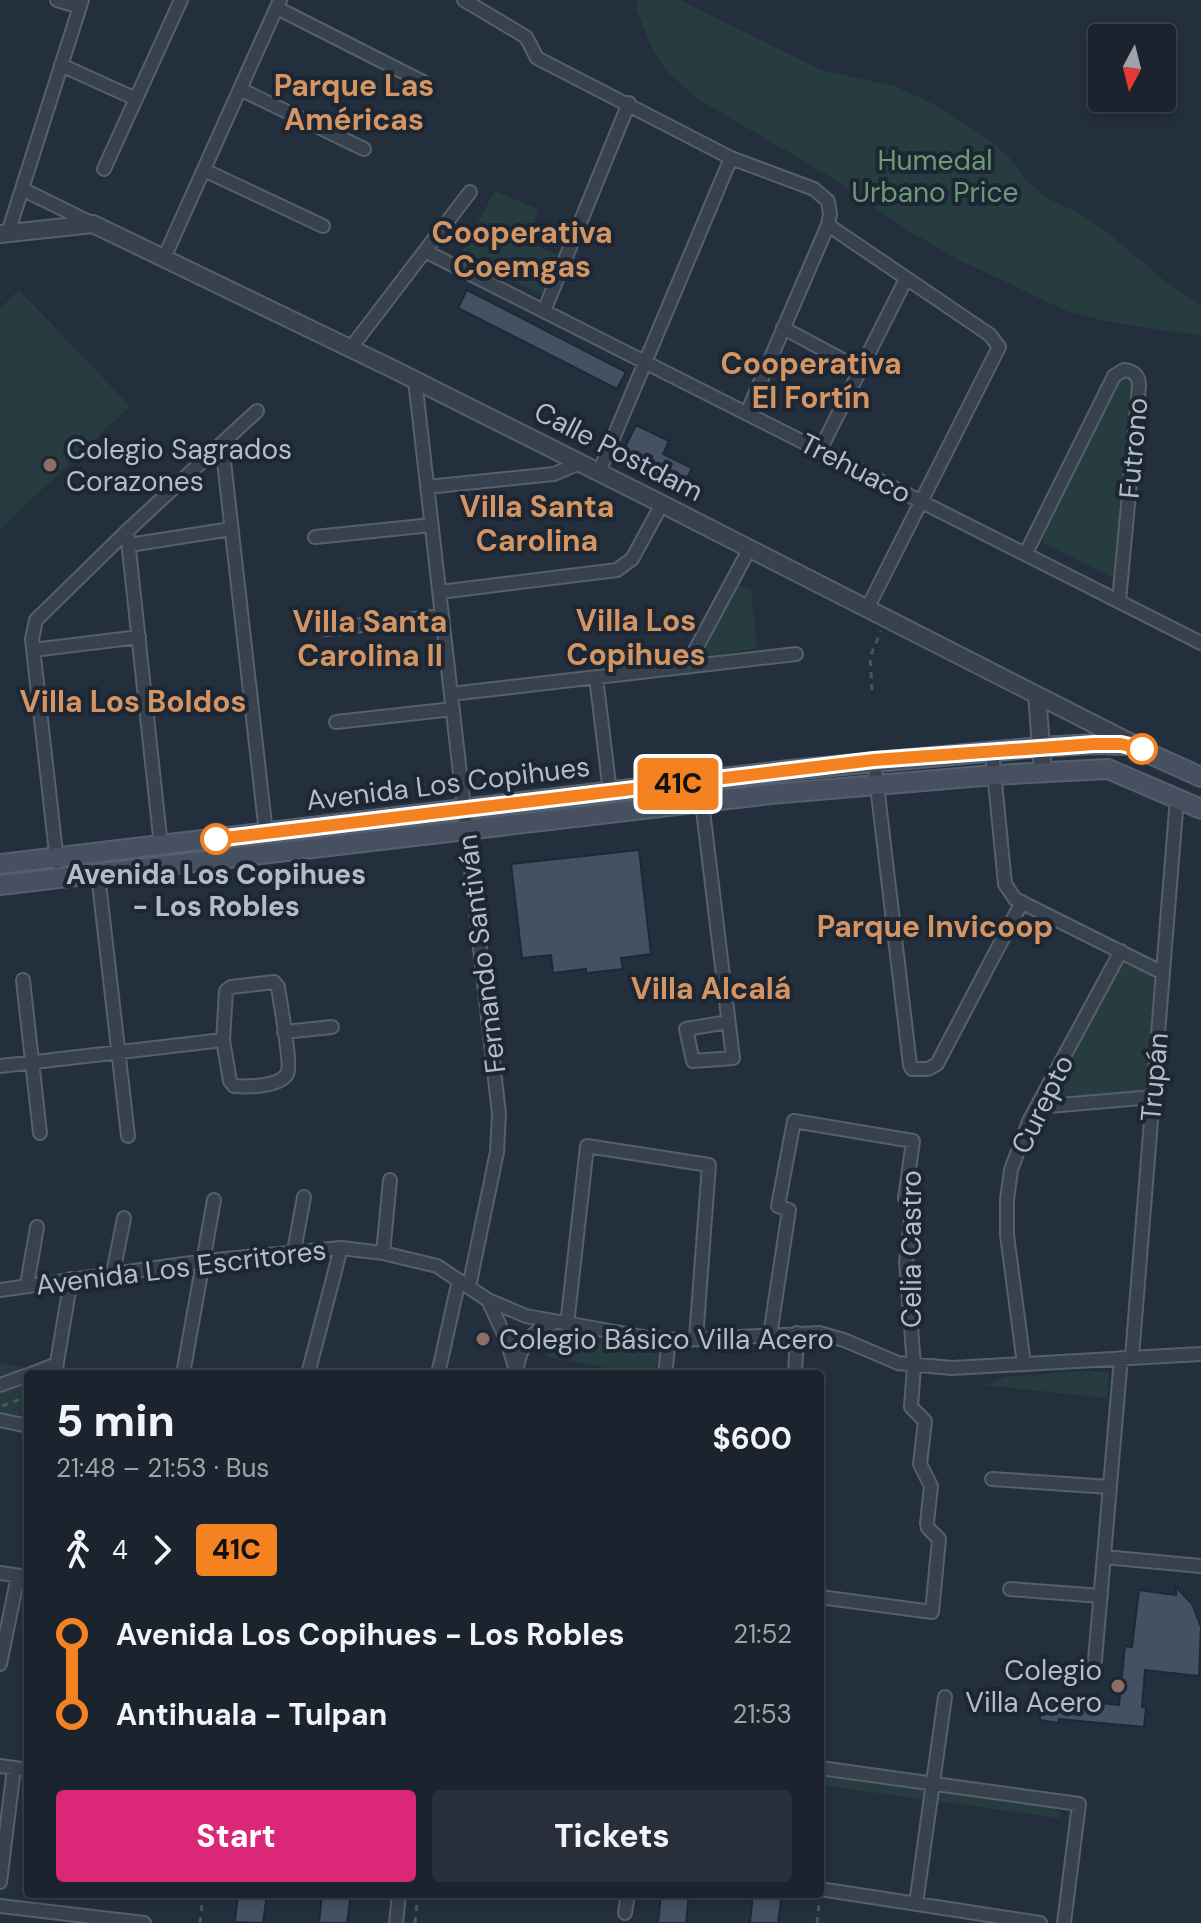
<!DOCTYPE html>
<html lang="en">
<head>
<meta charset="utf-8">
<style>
	:root { --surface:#1b232e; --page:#282f3a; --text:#f1f3f6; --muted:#a0a4aa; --line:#39404a; --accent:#db2777 }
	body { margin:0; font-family:"DM Sans",sans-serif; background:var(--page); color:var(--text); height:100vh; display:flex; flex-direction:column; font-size:30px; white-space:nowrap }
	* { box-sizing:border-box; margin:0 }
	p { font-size:26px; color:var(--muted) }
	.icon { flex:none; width:44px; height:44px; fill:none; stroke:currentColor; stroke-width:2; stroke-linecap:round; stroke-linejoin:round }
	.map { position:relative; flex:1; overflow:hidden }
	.details { position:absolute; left:24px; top:1370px; width:800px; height:528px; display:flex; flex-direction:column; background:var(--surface); border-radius:8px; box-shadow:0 4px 12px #0003,0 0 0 2px var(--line) }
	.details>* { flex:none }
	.badge { padding:0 16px; border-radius:6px; font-size:28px; line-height:52px }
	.needle { width:52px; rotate:187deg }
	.tools { position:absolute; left:1088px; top:24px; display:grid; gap:16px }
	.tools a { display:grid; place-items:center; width:88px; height:88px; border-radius:8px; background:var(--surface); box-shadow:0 4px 12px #0003,0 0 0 2px var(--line); font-size:40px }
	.map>.badge { position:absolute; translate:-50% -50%; box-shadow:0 0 0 4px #fff }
	.legs { display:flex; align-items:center; gap:12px; height:88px; padding:0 32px; font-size:26px }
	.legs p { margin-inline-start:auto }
	.summary { display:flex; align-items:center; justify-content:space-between; height:136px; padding:0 32px }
	h1 { font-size:44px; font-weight:800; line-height:60px }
	.action { display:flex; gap:16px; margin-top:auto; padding:16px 32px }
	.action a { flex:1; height:92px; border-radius:8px; background:var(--accent); color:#fff; font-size:32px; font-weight:800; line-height:92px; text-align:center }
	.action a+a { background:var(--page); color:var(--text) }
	ul { padding:0 32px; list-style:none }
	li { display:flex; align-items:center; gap:28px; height:80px; font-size:30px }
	li i { display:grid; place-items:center; width:12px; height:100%; margin:0 10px; background:currentColor }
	li i::after { content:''; width:20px; height:20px; margin:-10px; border:6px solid; border-radius:50%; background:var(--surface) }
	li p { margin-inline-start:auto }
	li:first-child i { background:linear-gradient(#0000 50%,currentColor 0) }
	li:last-child i { background:linear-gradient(currentColor 50%,#0000 0) }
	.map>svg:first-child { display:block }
	.green { fill:#263c3f }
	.building { fill:#455162; stroke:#1f2835; stroke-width:2 }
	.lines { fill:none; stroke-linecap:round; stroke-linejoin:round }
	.minor-casing { stroke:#565f6c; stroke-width:16 }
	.tertiary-casing { stroke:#565f6c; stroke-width:20 }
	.secondary-casing { stroke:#565f6c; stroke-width:22 }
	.path { stroke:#44595c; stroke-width:3; stroke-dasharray:6 6; stroke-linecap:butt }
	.minor { stroke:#38414e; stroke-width:12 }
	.tertiary { stroke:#38414e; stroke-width:16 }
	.secondary { stroke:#465061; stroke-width:18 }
	.line-1-casing { stroke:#fff; stroke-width:18 }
	.line-1 { stroke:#f58220; stroke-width:12 }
	.education-dot { fill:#8d6e63; stroke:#1d2633; stroke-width:3 }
	.stop-1-dot { fill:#fff; stroke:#f58220; stroke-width:4 }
	.labels { text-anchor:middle; stroke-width:8; stroke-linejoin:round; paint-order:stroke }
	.park-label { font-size:28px; fill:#6b9a76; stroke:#1d2633 }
	.street-label { font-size:28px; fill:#b4bcc9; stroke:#1d2633 }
	.poi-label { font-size:28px; fill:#b4bcc9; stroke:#1d2633; text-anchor:start }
	.stop-label { font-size:28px; font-weight:bold; fill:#b4bcc9; stroke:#1d2633 }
	.neighbourhood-label { font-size:30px; font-weight:bold; fill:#d59563; stroke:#1d2633 }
</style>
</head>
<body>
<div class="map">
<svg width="1201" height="1923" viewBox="0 0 1201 1923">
	<rect width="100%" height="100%" fill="#242f3e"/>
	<path class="green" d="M639,0H680L821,70L894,86L931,103L984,136L1008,156L1026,180L1047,198L1079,213L1106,231L1167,283L1201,305V336L1104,321L1067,311L957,259L907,230L832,178L695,97L665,69L652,49L636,8Z
		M495,191L538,209L527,241L561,256L546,296L458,258Z
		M19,290L130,406L0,529V309Z
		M1123,378H1129L1132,383L1116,574L1112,577L1044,543L1042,539L1119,381Z
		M738,585L751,590L757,648L701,658L699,651Z
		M1120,965C1132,963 1149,971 1155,981L1145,1091L1140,1094L1057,1100L1053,1096V1088Z
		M551,1333L661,1349L655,1374H640L547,1357Z
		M0,1363L49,1372V1374H28V1426L0,1420Z
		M1081,1371L1109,1372L1107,1398L984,1385L1006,1377Z
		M820,1773L1050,1806L1060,1812L1059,1818L820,1785Z"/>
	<path class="building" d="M467,290L626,372L617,389L458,308Z
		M636,425L669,441L663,454L692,468L681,491L618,461Z
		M639,850L651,954L621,958L623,969L586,973V969L553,973L551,955L522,958L511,864Z
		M1176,1587L1192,1604L1201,1627L1199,1676L1145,1670L1142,1707L1146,1708L1144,1727L1059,1719L1058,1723L1040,1720L1041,1697L1119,1705L1125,1646L1132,1647L1139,1590L1176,1595Z
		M238,1894H267L263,1923L235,1922Z
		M322,1894H351L347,1923H319Z
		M661,1894H689L686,1923H658Z
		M753,1894H782L778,1923H750Z"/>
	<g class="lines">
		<g class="minor-casing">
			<path id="minor" d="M57,0L80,7
				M464,0L526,37L537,58L731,158L814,189L828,201L830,214L828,225L747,413
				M277,8L425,83
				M61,65L136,99
				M240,89L364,149
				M104,169L181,0
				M204,170L323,226
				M22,189L93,224
				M828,225L990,335L999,347L868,607
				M8,233L82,0
				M425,251L1201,643
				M164,258L280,0
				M544,311L629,103
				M783,328L860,369
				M350,349L470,192
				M415,380L499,1114L497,1152L469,1287
				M222,444L266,833
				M820,450L906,279
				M599,472L731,158
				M427,487L554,474L580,463
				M127,531L161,846
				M315,537L432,525
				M129,545L231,529
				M1026,553L1114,376L1124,370C1134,371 1139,376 1139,386L1119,601
				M440,592L617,570L632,559L662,504
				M326,629L442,616
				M33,650L139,637
				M686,667L750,548
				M596,677L610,792
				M451,694L796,654
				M336,722L453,709
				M992,751L1005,884L1015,899L1163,973
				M874,760L910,1065L912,1069H928L937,1064L1022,902
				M702,802L733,1058L693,1061L686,1029L728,1022
				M57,862L32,639L36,620L127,531L257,411
				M98,874L128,1136
				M23,980L40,1133
				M274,982L278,987C280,1002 292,1065 287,1074C279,1087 247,1087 234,1086L230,1081L223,1040L226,991L231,987Z
				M284,1032L332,1027
				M0,1066L223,1040
				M1037,1107L1153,1097
				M294,1251L304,1197
				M383,1253L390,1180
				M113,1273L124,1218
				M27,1285L37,1227
				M0,1290L205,1261L341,1248L383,1253L437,1266L488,1300L526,1316L649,1338L682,1340L819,1333L844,1340L898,1363L952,1368L1201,1354
				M488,1300L507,1341L517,1374
				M567,1325L587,1146L709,1165L696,1339
				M770,1335L789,1210L778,1206L794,1121L913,1141L905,1198L913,1202L906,1262L914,1366L911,1407L925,1421L920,1464L931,1486L927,1523L928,1528L939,1539L932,1612L820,1597
				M1132,1357L1177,798
				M1024,1364L1007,1235V1200L1011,1170L1029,1121L1121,951
				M517,1369C520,1346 531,1331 553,1323
				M31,1374L57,1364
				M55,1374L71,1279
				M183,1374L214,1200
				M308,1374L341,1248
				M438,1374L459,1280
				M665,1374L669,1340
				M795,1374L797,1333
				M0,1385L28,1375
				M0,1420L28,1426
				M992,1479L1110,1487
				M1104,1557L1201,1566
				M0,1573L28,1577
				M1010,1589L1101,1596
				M1095,1660L1121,1358
				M0,1664L18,1576
				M0,1766L28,1770
				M820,1768L1079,1804L1064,1923
				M0,1882L14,1768
				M820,1889L1040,1923
				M916,1904L945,1697
				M0,1906L144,1923
				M625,1913L628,1894
				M396,1923L399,1894"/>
		</g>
		<g class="tertiary-casing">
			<path id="tertiary" d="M0,234L93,224L393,369L662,504L1133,744
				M1037,695L1043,771"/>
		</g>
		<g class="secondary-casing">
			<path id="secondary" d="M0,864L789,770L1041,747L1094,744L1130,745L1201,777
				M0,885L771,794L994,775L1108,769L1201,809"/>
		</g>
		<path class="path" d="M872,690L870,657L881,631
			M2,1406L28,1396
			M200,1923L203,1894
			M415,1923L418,1894
			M817,1923L819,1903"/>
		<use href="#minor" class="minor"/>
		<use href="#tertiary" class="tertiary"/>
		<use href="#secondary" class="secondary"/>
	</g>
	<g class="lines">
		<g class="line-1-casing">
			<path id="line-1" d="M216,839L874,760L1094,744H1121L1142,749"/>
		</g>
		<use href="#line-1" class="line-1"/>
	</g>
	<g class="education-dot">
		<circle cx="50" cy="465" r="8"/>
		<circle cx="483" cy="1339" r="8"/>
		<circle cx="1118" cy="1686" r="8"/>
	</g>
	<g class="stop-1-dot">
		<circle cx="1142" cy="749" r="14"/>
		<circle cx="216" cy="839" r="14"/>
	</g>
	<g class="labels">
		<g class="park-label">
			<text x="935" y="170">Humedal<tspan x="935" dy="32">Urbano Price</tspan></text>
		</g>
		<g class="street-label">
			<text transform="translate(1133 448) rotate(-85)" y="10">Futrono</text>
			<text transform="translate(619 451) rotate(27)" y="10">Calle Postdam</text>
			<text transform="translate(856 468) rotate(27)" y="10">Trehuaco</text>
			<text transform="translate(448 783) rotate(-7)" y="10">Avenida Los Copihues</text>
			<text transform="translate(481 954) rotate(-97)" y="10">Fernando Santiván</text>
			<text transform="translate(1154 1077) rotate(-85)" y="10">Trupán</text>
			<text transform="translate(1042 1104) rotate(-64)" y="10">Curepto</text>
			<text transform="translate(911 1249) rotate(-90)" y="10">Celia Castro</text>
			<text transform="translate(181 1267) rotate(-7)" y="10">Avenida Los Escritores</text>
		</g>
		<g class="poi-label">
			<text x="66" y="459">Colegio Sagrados<tspan x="66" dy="32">Corazones</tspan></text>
			<text x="499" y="1349">Colegio Básico Villa Acero</text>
			<text x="1102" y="1680" text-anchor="end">Colegio<tspan x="1102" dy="32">Villa Acero</tspan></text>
		</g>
		<g class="stop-label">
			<text x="216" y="884">Avenida Los Copihues<tspan x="216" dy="32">- Los Robles</tspan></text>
		</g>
		<g class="neighbourhood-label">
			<text x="354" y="96">Parque Las<tspan x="354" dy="34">Américas</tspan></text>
			<text x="522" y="243">Cooperativa<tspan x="522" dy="34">Coemgas</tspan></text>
			<text x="811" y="374">Cooperativa<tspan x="811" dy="34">El Fortín</tspan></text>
			<text x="537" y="517">Villa Santa<tspan x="537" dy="34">Carolina</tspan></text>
			<text x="636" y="631">Villa Los<tspan x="636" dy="34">Copihues</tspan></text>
			<text x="370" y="632">Villa Santa<tspan x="370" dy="34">Carolina II</tspan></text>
			<text x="133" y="712">Villa Los Boldos</text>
			<text x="935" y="937">Parque Invicoop</text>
			<text x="711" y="999">Villa Alcalá</text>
		</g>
	</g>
</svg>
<div class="tools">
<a><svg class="needle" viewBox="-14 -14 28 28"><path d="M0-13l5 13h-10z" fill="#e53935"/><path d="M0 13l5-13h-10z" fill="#a0a4aa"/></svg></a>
</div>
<b class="badge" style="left:678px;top:784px;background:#f58220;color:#111">41C</b>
<section class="details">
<div class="summary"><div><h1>5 min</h1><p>21:48 – 21:53 · Bus</p></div><b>$600</b></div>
<div class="legs"><svg class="icon" aria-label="walk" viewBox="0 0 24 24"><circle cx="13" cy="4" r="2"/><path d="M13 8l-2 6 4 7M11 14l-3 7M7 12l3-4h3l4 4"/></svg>4<svg class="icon" aria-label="forward" viewBox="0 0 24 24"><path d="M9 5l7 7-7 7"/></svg><b class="badge" style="background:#f58220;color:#111">41C</b></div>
<ul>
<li><i style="color:#f58220"></i><b>Avenida Los Copihues - Los Robles</b><p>21:52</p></li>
<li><i style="color:#f58220"></i><b>Antihuala - Tulpan</b><p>21:53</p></li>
</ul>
<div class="action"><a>Start</a><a>Tickets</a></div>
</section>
</div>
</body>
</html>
